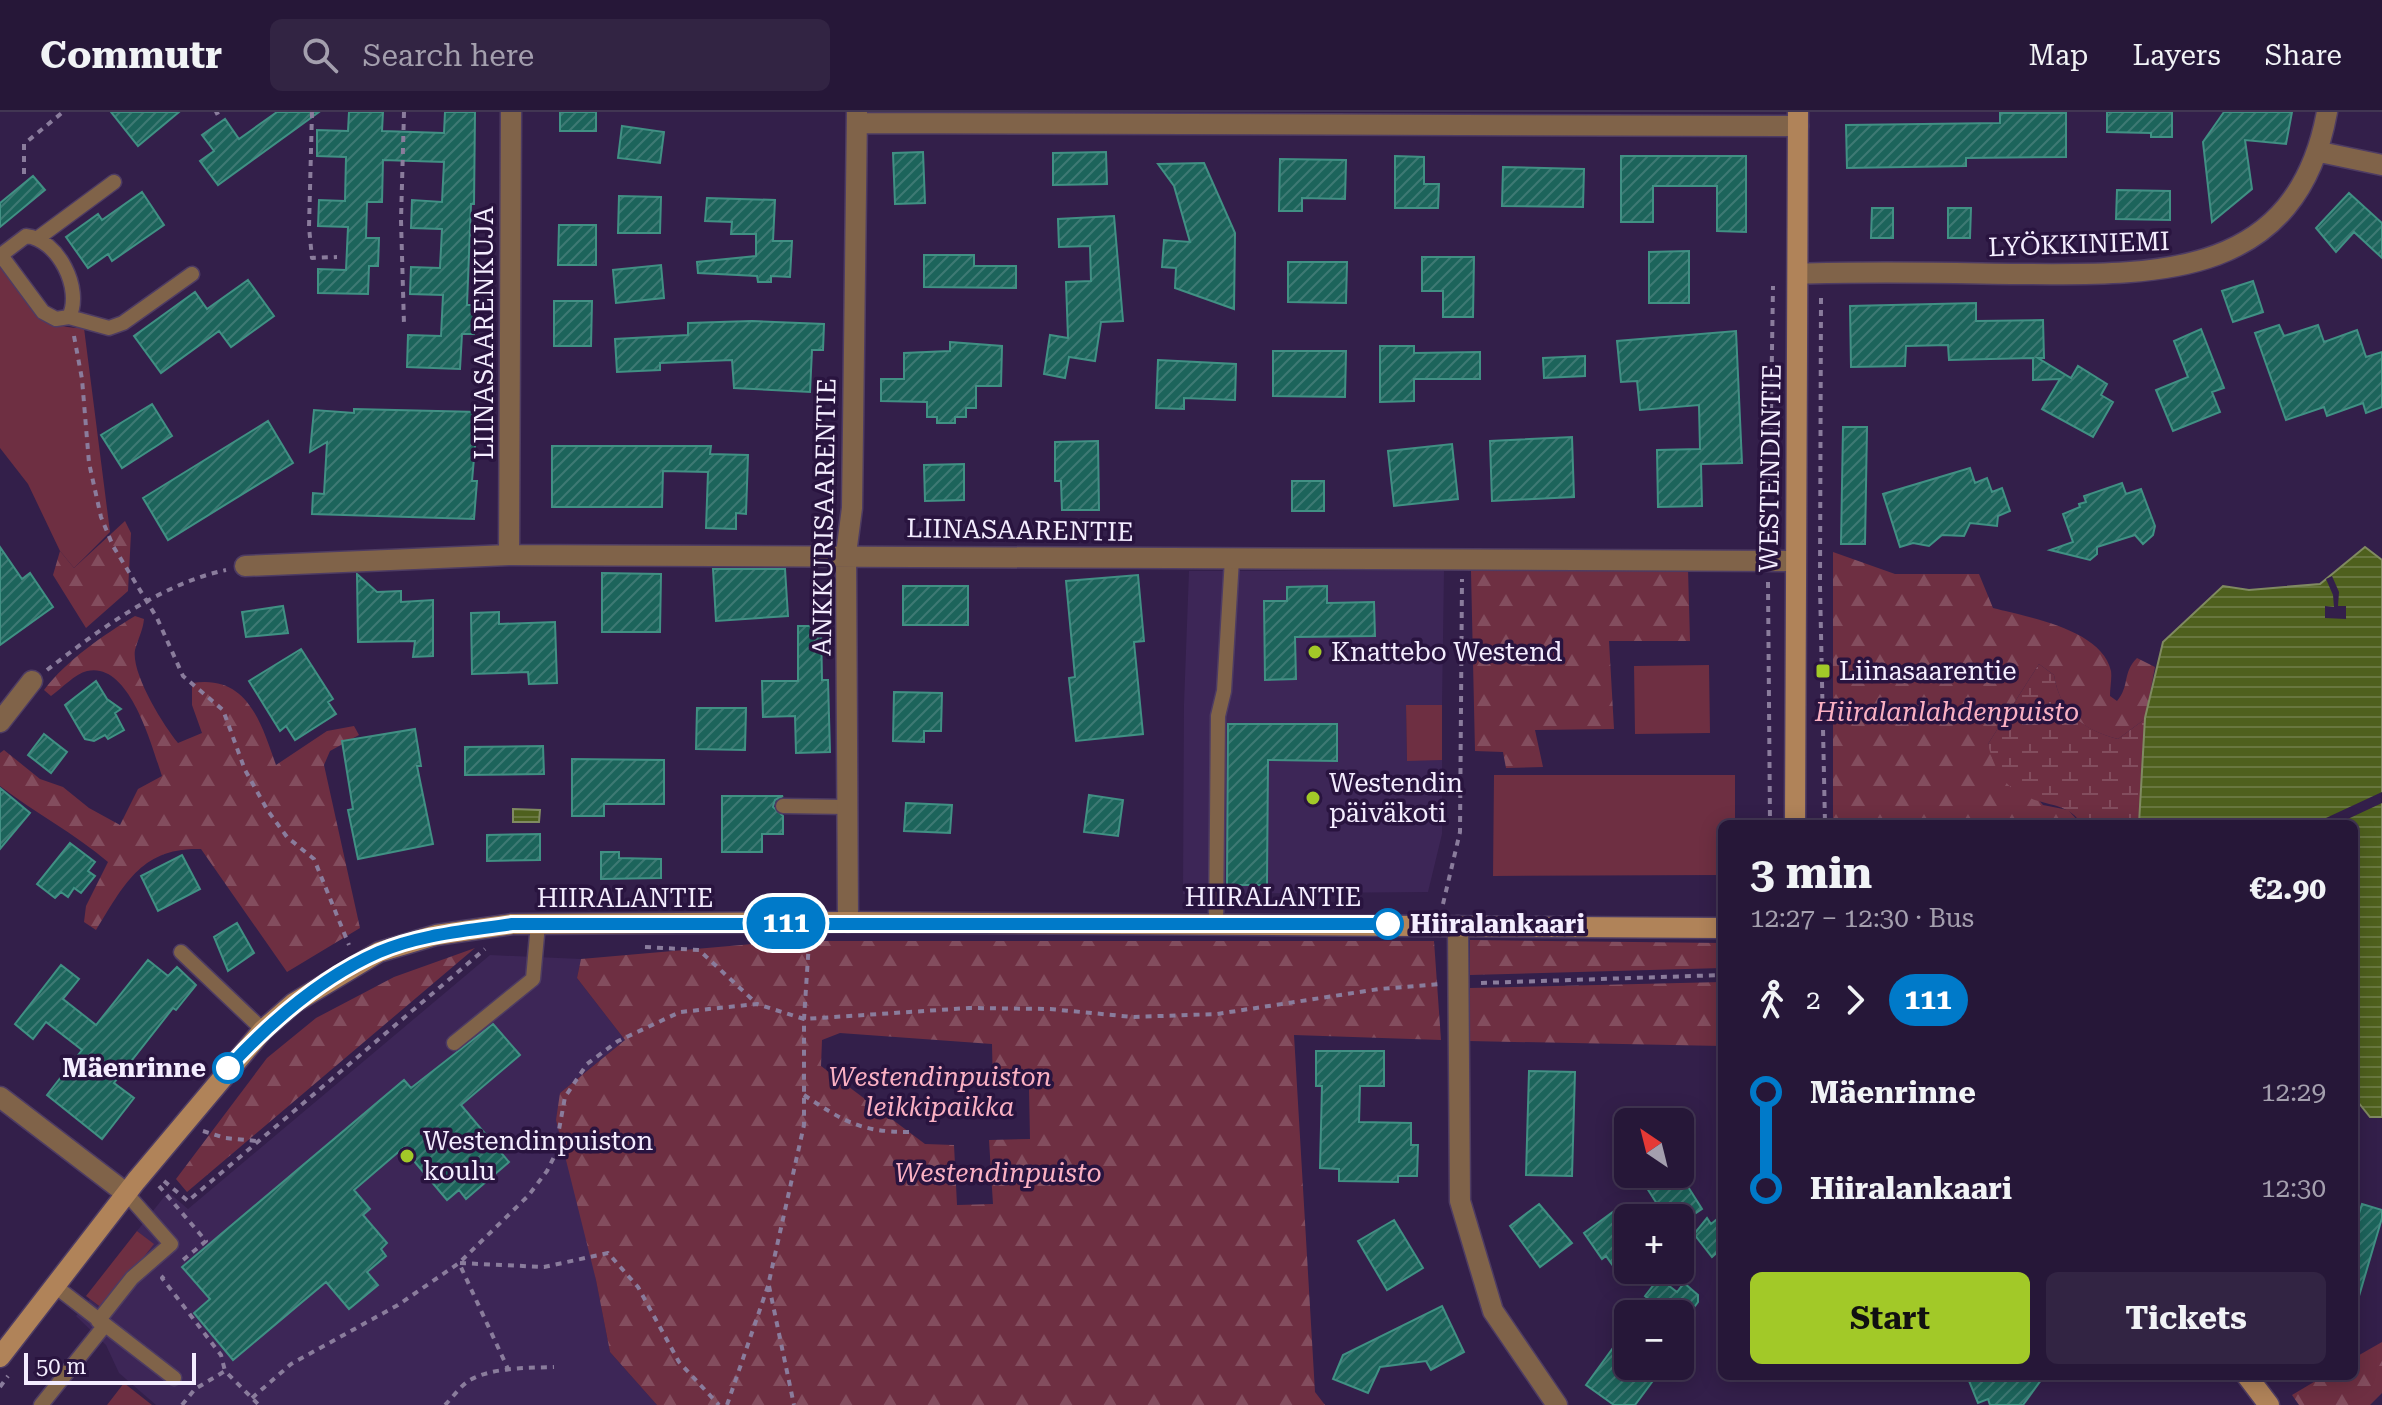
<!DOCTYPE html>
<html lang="en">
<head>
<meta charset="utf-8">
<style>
	:root { --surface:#261738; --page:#322443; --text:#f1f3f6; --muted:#a49fae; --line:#423653; --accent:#a2c928 }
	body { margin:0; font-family:"Roboto Serif",serif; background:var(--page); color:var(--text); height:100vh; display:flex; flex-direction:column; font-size:30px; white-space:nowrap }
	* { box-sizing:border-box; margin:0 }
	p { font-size:26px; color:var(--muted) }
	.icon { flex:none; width:44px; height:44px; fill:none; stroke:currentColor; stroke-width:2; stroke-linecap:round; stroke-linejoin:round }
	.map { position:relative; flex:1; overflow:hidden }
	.details { position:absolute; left:1718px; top:708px; width:640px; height:560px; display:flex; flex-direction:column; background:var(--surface); border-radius:12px; box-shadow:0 4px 20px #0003,0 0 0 2px var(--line) }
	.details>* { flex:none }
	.badge { padding:0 16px; border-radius:26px; font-size:28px; line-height:52px }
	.needle { width:52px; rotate:325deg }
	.tools { position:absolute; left:1614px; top:996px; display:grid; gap:16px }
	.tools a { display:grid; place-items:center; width:80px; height:80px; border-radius:12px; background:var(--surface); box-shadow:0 4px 20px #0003,0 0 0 2px var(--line); font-size:40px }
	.scale { position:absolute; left:24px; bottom:20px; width:172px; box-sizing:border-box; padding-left:8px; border:4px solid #f4edff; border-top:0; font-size:22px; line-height:28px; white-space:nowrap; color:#f4edff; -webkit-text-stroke:6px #29143f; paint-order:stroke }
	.map>.badge { position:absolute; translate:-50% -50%; box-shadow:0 0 0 4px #fff }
	.legs { display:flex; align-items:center; gap:12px; height:88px; padding:0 32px; font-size:26px }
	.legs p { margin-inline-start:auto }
	.summary { display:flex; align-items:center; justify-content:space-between; height:136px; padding:0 32px }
	h1 { font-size:44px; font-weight:700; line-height:60px }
	.action { display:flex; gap:16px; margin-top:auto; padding:16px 32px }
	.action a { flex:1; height:92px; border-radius:12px; background:var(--accent); color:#111; font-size:32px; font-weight:700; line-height:92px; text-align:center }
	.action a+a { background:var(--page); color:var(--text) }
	ul { padding:0 32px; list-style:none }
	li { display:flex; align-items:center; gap:28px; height:96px; font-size:30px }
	li i { display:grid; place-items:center; width:12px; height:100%; margin:0 10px; background:currentColor }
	li i::after { content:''; width:20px; height:20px; margin:-10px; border:6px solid; border-radius:50%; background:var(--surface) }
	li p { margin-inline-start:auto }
	li:first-child i { background:linear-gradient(#0000 50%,currentColor 0) }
	li:last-child i { background:linear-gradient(currentColor 50%,#0000 0) }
	header { display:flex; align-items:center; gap:48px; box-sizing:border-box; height:112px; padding:0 40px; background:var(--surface); border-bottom:2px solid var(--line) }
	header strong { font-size:38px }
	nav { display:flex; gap:44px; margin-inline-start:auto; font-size:28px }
	.search { width:560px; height:72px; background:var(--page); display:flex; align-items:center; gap:20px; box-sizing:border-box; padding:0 28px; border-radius:12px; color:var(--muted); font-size:30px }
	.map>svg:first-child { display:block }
	.built { fill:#3d2657 }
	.green { fill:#6e2f42 }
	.forest { fill:url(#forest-firs); fill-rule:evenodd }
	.wetland { fill:url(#wetland-marsh) }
	.water { fill:url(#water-rules); stroke:#808a61; stroke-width:2 }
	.pier { fill:#331f4a }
	.building { fill:url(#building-hatch); stroke:#419084; stroke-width:2 }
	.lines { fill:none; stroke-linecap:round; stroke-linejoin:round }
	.lane-casing { stroke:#4e3c63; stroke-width:17 }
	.street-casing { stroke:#4e3c63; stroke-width:23 }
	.secondary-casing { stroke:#4e3c63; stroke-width:23 }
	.path { stroke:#8a7c9c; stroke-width:4; stroke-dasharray:6 6; stroke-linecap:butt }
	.lane { stroke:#806349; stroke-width:14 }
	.street { stroke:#806349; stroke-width:20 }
	.secondary { stroke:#b08359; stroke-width:20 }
	.line-1-casing { stroke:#fff; stroke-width:18 }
	.line-1 { stroke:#007ac9; stroke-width:12 }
	.poi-dot { fill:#a2c928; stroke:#29143f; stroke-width:3 }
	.stop-1-dot { fill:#fff; stroke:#007ac9; stroke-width:4 }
	.labels { text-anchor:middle; stroke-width:7; stroke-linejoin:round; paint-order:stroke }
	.street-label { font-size:26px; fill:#f4edff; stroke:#29143f }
	.poi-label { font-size:26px; fill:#f4edff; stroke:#29143f; text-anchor:start }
	.park-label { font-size:26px; font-style:italic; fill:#fbb1c3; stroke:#29143f }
	.stop-label { font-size:26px; font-weight:bold; fill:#f4edff; stroke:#29143f; text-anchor:start }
</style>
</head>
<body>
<header>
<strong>Commutr</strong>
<div class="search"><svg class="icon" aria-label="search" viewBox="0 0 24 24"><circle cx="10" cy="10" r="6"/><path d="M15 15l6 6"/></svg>Search here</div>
<nav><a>Map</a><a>Layers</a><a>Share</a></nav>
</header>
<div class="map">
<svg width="2382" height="1293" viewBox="0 0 2382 1293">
	<defs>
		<pattern id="forest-firs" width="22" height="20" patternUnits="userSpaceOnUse" patternTransform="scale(2)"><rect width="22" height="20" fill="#6e2f42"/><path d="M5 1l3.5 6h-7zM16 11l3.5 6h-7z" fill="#834d5e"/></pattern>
		<pattern id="wetland-marsh" width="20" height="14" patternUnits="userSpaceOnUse" patternTransform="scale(2)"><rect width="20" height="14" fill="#6e2f42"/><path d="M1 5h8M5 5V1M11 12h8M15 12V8" fill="none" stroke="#834d5e"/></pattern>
		<pattern id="water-rules" width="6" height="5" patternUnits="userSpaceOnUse" patternTransform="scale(2)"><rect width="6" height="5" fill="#4e601d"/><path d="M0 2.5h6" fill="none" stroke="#68773f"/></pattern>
		<pattern id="building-hatch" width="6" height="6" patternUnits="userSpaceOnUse" patternTransform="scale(2)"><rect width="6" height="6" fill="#1c645b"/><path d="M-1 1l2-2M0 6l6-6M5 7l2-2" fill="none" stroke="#3e7a74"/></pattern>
	</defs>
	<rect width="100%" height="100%" fill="#331f4a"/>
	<path class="built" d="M1189,459H1444L1442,593L1406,594L1407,648H1442V722L1428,780L1183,782L1184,592Z
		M490,843L581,847L577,866L625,928L560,981L610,1240L657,1293H156L119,1261L106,1233L76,1204L90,1187L102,1197L153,1132L137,1119L168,1080L188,1097Z"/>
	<path class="green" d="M0,151C26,186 36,217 84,216L110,420L74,456L60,439L28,372L0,336Z
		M1709,553L1710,621L1635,622L1634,554Z
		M1406,593H1442V648L1407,649Z
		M1494,663H1735V712H1722V763L1493,764Z
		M137,1119L154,1132L103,1197L86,1184Z
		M124,1271L152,1293H107Z"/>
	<path class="forest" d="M125,409L131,421L128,479L86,516L53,463L60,439L74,456Z
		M1833,440L1895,462H1979L1993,496C2027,505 2102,517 2111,559C2112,566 2110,576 2110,584L2117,589C2130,574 2122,561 2137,546L2155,555L2145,607L2118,627C2083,618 2060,601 2054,563L2039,552L1988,632L2043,693L2068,698L2081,712H1833Z
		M1688,457L1690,529H1609L1614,617L1535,618L1543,655L1506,656L1503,640L1475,639L1471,459Z
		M135,504L144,507C143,518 138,527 135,538C131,561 163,613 178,631L202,621L192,593V571C247,562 261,610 276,653L327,619L354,614L359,623L330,639L324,653L360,816L287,860L201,737C141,735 124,773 96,818L84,810L86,794L108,750C74,721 35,701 0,674V641L4,638L40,667L63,675L89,696L120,713L138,677L162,664C152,635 130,549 87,559C75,562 62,576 51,584L44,578C68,547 102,524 135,504Z
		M1470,828L1722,831V856L1470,863Z
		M786,829H1434L1441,928L1294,923L1315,1280L1325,1293H657L610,1240L596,1168L556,1008L560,981L625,928L577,866L581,847ZM840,921L992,932L993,976H1029L1030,1027L989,1028L993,1092L957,1093L954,1033L925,1032L821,954L822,928Z
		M475,836L187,1080L176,1067L267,946L316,906L394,865Z
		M1722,870V934L1469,929L1470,876Z
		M2382,1230V1281L2370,1293H2299L2292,1283L2324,1264H2354V1246Z"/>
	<path class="wetland" d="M2039,552L2054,563C2060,601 2084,618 2118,627L2145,607L2139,712H2081C2063,677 2006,709 1988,632Z"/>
	<path class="water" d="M2365,435L2382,448V1005H2370L2354,985V712H2139L2145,606L2163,530L2223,474L2249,478L2320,472Z
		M513,697L540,698L539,710H513Z"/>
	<path class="pier" d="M2332,464L2339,480L2338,494H2346V507L2325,506V494L2334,495L2333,483L2326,467Z
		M2382,680V691L2337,712H2313Z"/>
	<path class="building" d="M111,0H179L138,34Z
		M277,0H319L218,73L200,49L214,39L202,23L225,7L239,27Z
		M349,0H383L382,19L444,21L445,0H475L474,92H471L467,193H475L474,222H462L460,257L407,255L408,223L441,224L443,183L410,182L411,155L440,156L442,117L411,116L412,88L442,90L444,50L383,48L382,90H367L366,126H379L378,154H369L368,182L318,181V157L346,158L348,115L318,114L319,88L345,89L346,45L317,44V18L348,19Z
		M560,0H596V19H560Z
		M2107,0H2172V25H2151V21L2107,20Z
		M2224,0H2292L2286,32L2245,28L2252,77L2212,110L2203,30Z
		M2000,1H2066V45L1966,46V54L1847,56L1846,13L2000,11Z
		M622,14L664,20L660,51L618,46Z
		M923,40L925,91L895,92L893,41Z
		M1106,40L1107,72L1053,73V41Z
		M1395,44L1424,45V72H1439L1438,96H1395Z
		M1621,44H1746V120L1717,119V74H1653V110H1621Z
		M1280,47L1346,48L1345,87L1302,86V99H1279Z
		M1204,51L1235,121L1234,197L1175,176L1176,156L1162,155L1164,128L1190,130L1174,74L1158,52Z
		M1503,55L1584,57L1583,95L1502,94Z
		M33,64L45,78L0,115V91Z
		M2117,78L2170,79V108L2116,107Z
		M142,80L164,113L112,149L108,142L88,156L66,125L98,102L102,108Z
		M2349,81L2382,111V146L2354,120L2336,140L2316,116Z
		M619,84L661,85L660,121H618Z
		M707,86L775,88L773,129H792L790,165L771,164V170H758L757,164L698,161L697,150L756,144V122H731L732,110L705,109Z
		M1872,96H1893V126H1871Z
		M1948,96H1971L1970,126H1948Z
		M1114,104L1123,209L1101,210L1095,249L1069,245L1065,266L1044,262L1050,223L1068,226L1066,170L1091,169L1090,134L1059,135L1058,107Z
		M559,113H596V153H558Z
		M1689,139V191H1649V140Z
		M924,143H974V154H1016V176L924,175Z
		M1422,145H1474L1473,205H1443V179H1422Z
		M1288,150H1347L1346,191L1288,190Z
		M661,153L664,186L616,191L613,158Z
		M248,168L274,204L231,235L219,219L161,261L134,224L195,180L207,197Z
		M2253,169L2263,200L2233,210L2222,179Z
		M554,189H592L591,234H554Z
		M1976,191V209L2043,208L2044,246H2038L2071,266L2078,254L2107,272L2101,283L2113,290L2093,325L2042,297L2060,267L2033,268V246L1949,248L1948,233L1906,234L1905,254L1851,255L1850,194Z
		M752,209L824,212L823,238H812L810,280L734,276L732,248L660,251V258L617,260L615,227L688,223V211Z
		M2279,213L2284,224L2318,213L2324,230L2357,218L2366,245L2382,240V295L2366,301L2363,291L2327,304L2324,295L2286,308L2255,221Z
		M2201,217L2224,276L2212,280L2220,300L2173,319L2156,278L2188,265L2174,229Z
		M1736,219L1742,351L1701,352L1702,394L1658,395L1657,338L1700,337L1699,293L1640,298L1637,269L1621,270L1617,229Z
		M950,230L1002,234L1001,274H976V296H966V305H955V311H937V305H927V290L881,289V267H904V241L950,239Z
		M1380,234H1414V241L1480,240V267H1414V289L1380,290Z
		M1273,239H1346L1345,285L1273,284Z
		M1585,244V264L1544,266L1543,246Z
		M1158,248L1236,252L1235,288L1184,286V297L1156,296Z
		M152,292L172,324L122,356L101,323Z
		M354,297L478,300L472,369H477L474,407L312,402L313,381L324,382L327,330L310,340L314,298L354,301Z
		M268,309L293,351L168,428L143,386Z
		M1843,315H1867L1865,432H1841Z
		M1572,325L1574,385L1492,389L1490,329Z
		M1098,329L1099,398H1062L1061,369H1055V330Z
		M1452,332L1458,387L1394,394L1388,339Z
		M552,334H711L710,342L748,343L746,402L736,401V417L706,416L708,360L663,359L662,395H552Z
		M964,352V388L925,389L924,353Z
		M1970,356L1975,371L1987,366L1992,380L2002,376L2010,399L1998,404L1997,414L1970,411L1964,424L1942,423L1929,434L1913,431L1900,435L1883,382Z
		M1292,369H1324V399H1292Z
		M2122,371L2126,382L2141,377L2155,414L2153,423L2143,432L2135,423L2097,435V442L2090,448L2050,438L2073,430L2063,402L2080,395L2079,392L2086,390L2084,384Z
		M0,435L22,467L30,461L53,495L0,533Z
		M713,457H785L788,504L716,509Z
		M602,461L661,462L660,520H602Z
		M357,462L377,480L401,479V490L433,488V544L413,545L415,529L358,530Z
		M1138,463L1144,529L1134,530L1143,622L1076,629L1069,566L1075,565L1066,469Z
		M903,474H968V513H903Z
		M1327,474V491L1374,490L1375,524L1295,525L1296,567L1265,568L1264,489H1287V475Z
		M283,494L288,521L246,525L242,500Z
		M499,500V512L555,510L557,571L529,572L528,560L472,562L471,501Z
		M798,514H821L822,568H828L830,640L796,641L795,604L763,605L762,569H798Z
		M301,537L333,587L328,590L336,602L295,628L286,614L280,619L249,569Z
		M96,569L107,587L121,597L115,601L124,618L108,627L105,623L94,629L85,627L65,593Z
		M894,580L942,581L941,619H924V630L893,629Z
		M697,596H746L745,638L696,637Z
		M1228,612H1337V649L1268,648L1267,773H1227Z
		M415,617L421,654H417L433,732L358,747L348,698L353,697L342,629Z
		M44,622L67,640L51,661L28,643Z
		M543,634L544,662L465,663V635Z
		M572,647L664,648V692H604V704H572Z
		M0,676L30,701L0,737Z
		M1089,683L1123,688L1118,724L1084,720Z
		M722,684H783L775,688L773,695L783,704V722H762V740H722Z
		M906,691L952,693L950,721L904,719Z
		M540,722V748L487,749V723Z
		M70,731L95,750L88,759L95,764L81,781L74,776L68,785L61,780L55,786L37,772Z
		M601,740H619V746L661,747V766L601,767Z
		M182,743L200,777L158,799L141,764Z
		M237,811L254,841L228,859L214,825Z
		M148,848L168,864L177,855L196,873L176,898L173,896L114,971L134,986L102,1027L47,983L82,938L46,910L33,927L15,912L61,853L79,867L63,887L96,913Z
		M493,912L520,943L461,993L509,1050L466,1087L459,1078L447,1088L403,1036L354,1078L370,1097L363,1103L387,1131L381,1137L386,1144L367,1160L378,1173L349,1197L326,1170L233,1248L194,1201L210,1187L182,1155L404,968L411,976Z
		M1316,939H1384V974H1360L1359,1010L1411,1011V1033H1418L1417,1064H1398V1070L1339,1069V1057L1320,1056L1322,974H1316Z
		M1529,959L1575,960L1572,1064L1526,1063Z
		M1638,1062H1680L1702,1097L1684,1109L1681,1106H1666Z
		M1539,1092L1572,1131L1540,1155L1510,1114Z
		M2362,1092L2382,1098V1106L2359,1184L2354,1183V1118Z
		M1617,1097L1628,1112V1149L1616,1158L1606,1144L1602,1147L1584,1121Z
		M1722,1103V1136L1712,1145L1694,1122L1707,1106L1711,1112Z
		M1394,1108L1423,1156L1387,1178L1358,1129Z
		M1659,1166L1677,1180L1684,1171L1698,1183V1190L1689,1202H1668L1645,1184Z
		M1442,1194L1464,1240L1431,1258L1426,1249L1380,1255L1368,1281L1333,1267L1343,1243Z
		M1613,1236L1628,1247V1254H1638L1655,1266L1635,1293H1614L1586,1273Z
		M1967,1264H2044L2023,1293H1990L1988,1287L1978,1291Z"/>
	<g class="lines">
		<g class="lane-casing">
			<path id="lane" d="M38,126L114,70
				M0,142L43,200L56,207L69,205L109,216L123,211L192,162
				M1,143L26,124C58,127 83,177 69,205
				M783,694L848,695
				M1216,811L1218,604L1224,579L1232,447
				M181,840L263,918
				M454,931L533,867L538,812
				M55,1174L174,1266
				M98,1209L132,1166L171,1132L127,1082
				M41,1293L105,1213"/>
		</g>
		<g class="street-casing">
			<path id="street" d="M857,11L1798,14
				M2320,40L2382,53
				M1798,162C1872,159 1945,161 2018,162C2156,163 2296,168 2327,0
				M509,443L511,0
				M245,454L509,443L1794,449
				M0,610L32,569
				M848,810L846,442L852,396L857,0
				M1458,814L1460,1089L1493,1199L1557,1293
				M0,985L127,1082"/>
		</g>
		<g class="secondary-casing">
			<path id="secondary" d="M1795,712L1798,0
				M0,1245L136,1069L263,918L294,891L379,840L436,823L512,812L848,810L1722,816
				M2247,1264L2269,1293"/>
		</g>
		<path class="path" d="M312,0L309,115L312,146L337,145
			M404,0L401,108L404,213
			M215,2L219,0
			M24,62V32L63,0
			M1821,186L1820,474L1825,712
			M74,224L82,267L89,351L101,405L113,434L157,506L183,564L223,598L245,658L268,699L287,725L314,747L349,833
			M1769,430L1773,174
			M1768,470L1770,712
			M47,558C99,518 160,472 226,458
			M1443,792L1460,720L1462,467
			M645,835L699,838L755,890
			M1481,871L1722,863
			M804,983C843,1009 860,1020 909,1020
			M203,1019L225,1026L257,1029
			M164,1069L188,1089L485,837
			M159,1074L206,1129L183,1148
			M164,1164L162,1166L221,1243L225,1259
			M769,1174L794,1293
			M509,1259L459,1151L544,1155L608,1141L638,1175L679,1250L719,1293
			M0,1275L8,1264
			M252,1286L291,1252L398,1193L459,1151L528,1084L547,1059L554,1045L565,985L587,952L618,929L680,900L757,892L804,907L969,896L1050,897L1133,905L1217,902L1379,877L1440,872
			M182,1293L195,1277L225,1259L259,1293
			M445,1293C452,1286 459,1276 467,1270C489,1255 528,1256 554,1255
			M727,1293L768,1174L804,1013V907L809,830"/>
		<use href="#lane" class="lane"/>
		<use href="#street" class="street"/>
		<use href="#secondary" class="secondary"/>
	</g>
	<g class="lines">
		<g class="line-1-casing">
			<path id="line-1" d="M228,956C271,909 320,866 379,840C421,822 467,819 512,812H1388"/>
		</g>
		<use href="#line-1" class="line-1"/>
	</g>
	<g class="poi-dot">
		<circle cx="1315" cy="540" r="8"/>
		<rect x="1815" y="551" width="16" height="16" rx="4"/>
		<circle cx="1313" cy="686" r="8"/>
		<circle cx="407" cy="1044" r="8"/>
	</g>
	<g class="stop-1-dot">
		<circle cx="1388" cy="812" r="14"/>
		<circle cx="228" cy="956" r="14"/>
	</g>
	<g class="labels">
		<g class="street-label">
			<text transform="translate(2079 132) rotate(-2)" y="9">LYÖKKINIEMI</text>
			<text transform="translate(484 221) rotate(-90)" y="9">LIINASAARENKUJA</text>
			<text transform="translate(1770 356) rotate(-89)" y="9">WESTENDINTIE</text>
			<text transform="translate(824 405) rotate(-89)" y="9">ANKKURISAARENTIE</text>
			<text transform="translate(1020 418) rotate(1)" y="9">LIINASAARENTIE</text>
			<text x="1273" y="794">HIIRALANTIE</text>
			<text x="625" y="795">HIIRALANTIE</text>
		</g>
		<g class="poi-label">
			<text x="1331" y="549">Knattebo Westend</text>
			<text x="1839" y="568">Liinasaarentie</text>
			<text x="1329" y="680">Westendin<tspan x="1329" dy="30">päiväkoti</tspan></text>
			<text x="423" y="1038">Westendinpuiston<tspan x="423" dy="30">koulu</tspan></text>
		</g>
		<g class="park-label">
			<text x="1947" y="609">Hiiralanlahdenpuisto</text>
			<text x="940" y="974">Westendinpuiston<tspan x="940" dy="30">leikkipaikka</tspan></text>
			<text x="998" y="1070">Westendinpuisto</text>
		</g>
		<g class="stop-label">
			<text x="1410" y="821">Hiiralankaari</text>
			<text x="206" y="965" text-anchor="end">Mäenrinne</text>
		</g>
	</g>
</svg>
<div class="tools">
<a><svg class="needle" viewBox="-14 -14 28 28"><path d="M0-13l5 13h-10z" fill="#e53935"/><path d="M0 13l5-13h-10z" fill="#a49fae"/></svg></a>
<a>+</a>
<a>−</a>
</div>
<div class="scale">50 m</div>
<b class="badge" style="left:786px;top:811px;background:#007ac9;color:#fff">111</b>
<section class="details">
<div class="summary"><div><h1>3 min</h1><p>12:27 – 12:30 · Bus</p></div><b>€2.90</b></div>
<div class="legs"><svg class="icon" aria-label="walk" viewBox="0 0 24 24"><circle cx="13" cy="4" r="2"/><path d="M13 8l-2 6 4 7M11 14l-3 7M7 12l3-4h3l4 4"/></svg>2<svg class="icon" aria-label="forward" viewBox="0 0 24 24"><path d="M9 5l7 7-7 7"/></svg><b class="badge" style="background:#007ac9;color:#fff">111</b></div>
<ul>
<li><i style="color:#007ac9"></i><b>Mäenrinne</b><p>12:29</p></li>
<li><i style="color:#007ac9"></i><b>Hiiralankaari</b><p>12:30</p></li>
</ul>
<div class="action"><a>Start</a><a>Tickets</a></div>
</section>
</div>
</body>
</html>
